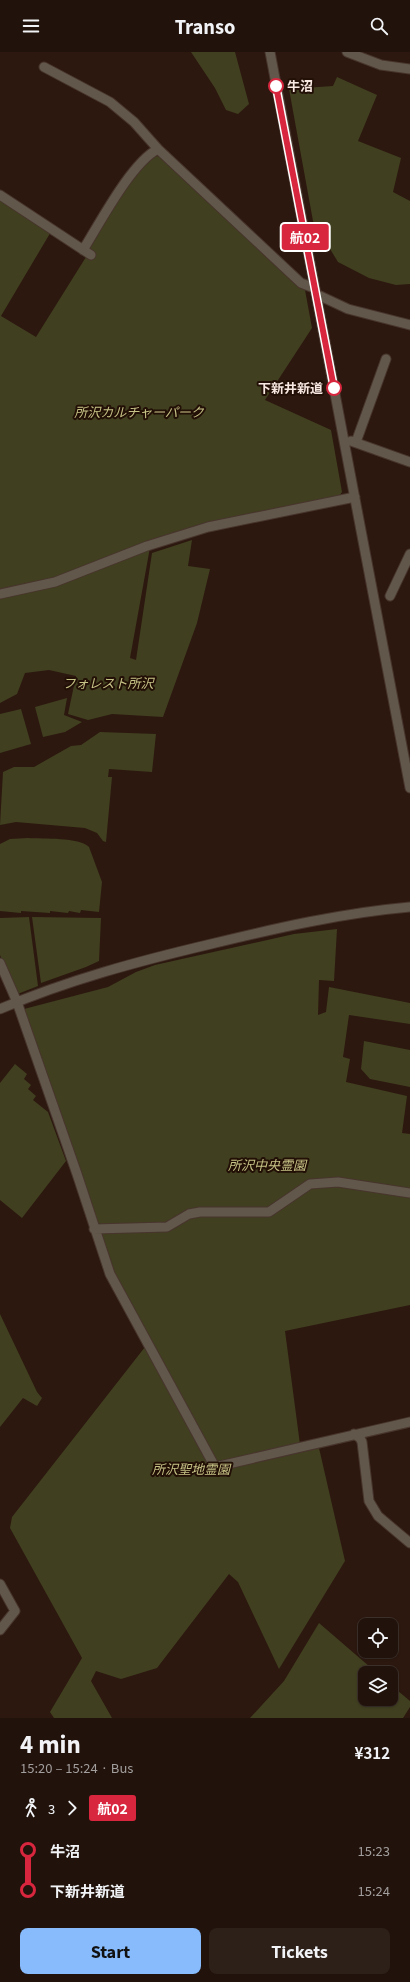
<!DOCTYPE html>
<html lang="en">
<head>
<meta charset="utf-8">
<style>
	:root { --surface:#21120b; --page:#2d2019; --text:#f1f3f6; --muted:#a29e9d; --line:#3e322c; --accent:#87bbfb }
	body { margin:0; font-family:Georgia,"Noto Sans JP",serif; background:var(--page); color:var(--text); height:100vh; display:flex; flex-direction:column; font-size:15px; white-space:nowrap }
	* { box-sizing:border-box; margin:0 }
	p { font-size:13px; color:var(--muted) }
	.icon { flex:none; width:22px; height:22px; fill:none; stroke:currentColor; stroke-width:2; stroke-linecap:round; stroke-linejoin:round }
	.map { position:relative; height:1666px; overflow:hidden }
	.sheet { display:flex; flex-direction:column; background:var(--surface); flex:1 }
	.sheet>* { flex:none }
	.badge { padding:0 8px; border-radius:3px; font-size:14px; line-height:26px }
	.buttons { position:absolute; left:358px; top:1566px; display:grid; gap:8px }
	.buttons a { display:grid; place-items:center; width:40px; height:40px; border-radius:8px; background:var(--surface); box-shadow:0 1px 3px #0004,0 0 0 1px var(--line); font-size:20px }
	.map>.badge { position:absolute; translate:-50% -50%; box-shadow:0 0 0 2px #fff }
	.legs { display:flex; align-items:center; gap:6px; height:44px; padding:0 20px; font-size:13px }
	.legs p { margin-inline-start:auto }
	.overview { display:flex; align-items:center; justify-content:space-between; height:68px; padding:0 20px }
	h1 { font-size:22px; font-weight:800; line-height:30px }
	.cta { display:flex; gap:8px; margin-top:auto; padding:8px 20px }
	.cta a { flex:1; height:46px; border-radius:8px; background:var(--accent); color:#111; font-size:16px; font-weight:800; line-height:46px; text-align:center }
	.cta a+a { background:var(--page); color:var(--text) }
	ul { padding:0 20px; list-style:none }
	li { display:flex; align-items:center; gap:14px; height:40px; font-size:15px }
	li i { display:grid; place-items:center; width:6px; height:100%; margin:0 5px; background:currentColor }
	li i::after { content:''; width:10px; height:10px; margin:-5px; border:3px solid; border-radius:50%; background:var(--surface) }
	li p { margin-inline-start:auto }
	li:first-child i { background:linear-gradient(#0000 50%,currentColor 0) }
	li:last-child i { background:linear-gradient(currentColor 50%,#0000 0) }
	header { display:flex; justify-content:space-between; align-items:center; height:52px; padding:0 20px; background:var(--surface); font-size:18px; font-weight:800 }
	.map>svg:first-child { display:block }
	.green { fill:#403f20 }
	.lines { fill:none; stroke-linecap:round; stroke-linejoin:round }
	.minor-casing { stroke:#48352d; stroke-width:11 }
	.minor { stroke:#61584b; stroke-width:9 }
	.line-1-casing { stroke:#fff; stroke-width:9 }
	.line-1 { stroke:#d7263d; stroke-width:6 }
	.stop-1-dot { fill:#fff; stroke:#d7263d; stroke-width:2 }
	.labels { text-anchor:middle; stroke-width:4; stroke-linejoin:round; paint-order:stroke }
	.stop-label { font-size:13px; font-weight:bold; fill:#f7e8e2; stroke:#220f06; text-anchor:start }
	.park-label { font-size:13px; font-style:italic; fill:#c6c386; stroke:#220f06 }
</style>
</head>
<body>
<header><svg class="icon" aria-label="menu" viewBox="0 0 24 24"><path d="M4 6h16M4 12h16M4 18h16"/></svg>Transo<svg class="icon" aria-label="search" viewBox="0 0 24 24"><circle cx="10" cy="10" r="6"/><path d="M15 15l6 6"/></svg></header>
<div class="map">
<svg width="410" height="1666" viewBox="0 0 410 1666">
	<rect width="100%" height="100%" fill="#2c180f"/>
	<path class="green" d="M191,0H235L249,52L238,62L226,58L215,36Z
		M337,25L377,43L358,89L401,106L393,140L410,149V232L396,233L369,226L338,210L313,169L289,37L333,34Z
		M157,104L162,105L305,238L312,276L265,348L331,378L342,440L340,443L210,471L151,490L130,606L136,608L152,501L192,488L188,514L210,517L197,571L163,665L112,662L88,668L68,662L76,624L49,618L25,621L17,642L0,651V143L52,178L1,264L36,285L86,205V197C99,178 138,109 157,104Z
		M67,646L64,663L82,670L65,680L43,685L35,655Z
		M21,657L31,692L0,701V662Z
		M100,680L156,682L152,720L109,717L108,725H112L106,790L103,789L97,781L85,776L16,770L0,773L3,720L14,715H34L71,694L81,693Z
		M28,786C43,787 79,785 89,795L102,830L99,860L81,858L80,861L69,859L68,861L50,859V861L21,859V861L0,859V792L10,787Z
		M29,865L38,934L15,943L0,903V866Z
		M32,865L101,866L99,909L86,915L41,931Z
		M337,877L334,929L319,928L318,963L326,960L329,935L410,951V972L349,963L343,1005L350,1007L346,1030L407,1044L402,1081L410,1082V1253L285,1279L301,1400L319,1396L345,1509L279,1617L238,1530L229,1522L157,1616L121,1627L96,1619L91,1629L112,1666H54L50,1660L82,1606L10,1476L12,1465L145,1295L115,1230L79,1117L24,957L108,935L136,920L155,913L294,882Z
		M364,989L410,998V1035L370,1027L361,1017Z
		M15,1012L27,1022L24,1027L31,1033L28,1037L36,1044L33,1048L48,1060L66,1109L22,1166L0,1148V1031Z
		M0,1262L37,1340L42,1346L37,1354L23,1346L0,1375Z
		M319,1571L377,1621H365V1647H391V1633L410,1649V1655L403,1666H250L284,1629Z"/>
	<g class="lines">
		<g class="minor-casing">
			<path id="minor" d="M270,0L410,736
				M347,0L381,13L410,17
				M44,15L110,50L134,70L158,97L301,231L314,236
				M0,143L91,203
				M83,198C100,171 131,111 158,97
				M316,242L348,257L410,273
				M351,389L410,410
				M356,390L386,307
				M0,542L55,530L147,494L208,475L355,445
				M390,544L410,502
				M0,911L17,950L77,1122L110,1222L215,1415L410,1370
				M0,957C68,928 139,909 211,892C277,876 342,861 410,855
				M94,1177L167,1175L189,1162L200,1160H269L310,1132L338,1130L410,1141
				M354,1382L360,1386L362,1390L369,1449L378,1464L410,1491
				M0,1532L15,1559L0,1578"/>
		</g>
		<use href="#minor" class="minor"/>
	</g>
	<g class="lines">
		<g class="line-1-casing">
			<path id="line-1" d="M276,34L334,336"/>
		</g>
		<use href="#line-1" class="line-1"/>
	</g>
	<g class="stop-1-dot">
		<circle cx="276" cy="34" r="7"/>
		<circle cx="334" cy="336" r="7"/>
	</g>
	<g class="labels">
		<g class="stop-label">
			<text x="287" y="39">牛沼</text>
			<text x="323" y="341" text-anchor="end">下新井新道</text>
		</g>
		<g class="park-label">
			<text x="139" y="365">所沢カルチャーパーク</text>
			<text x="108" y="636">フォレスト所沢</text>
			<text x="267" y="1118">所沢中央霊園</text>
			<text x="191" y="1422">所沢聖地霊園</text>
		</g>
	</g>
</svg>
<div class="buttons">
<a><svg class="icon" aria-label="locate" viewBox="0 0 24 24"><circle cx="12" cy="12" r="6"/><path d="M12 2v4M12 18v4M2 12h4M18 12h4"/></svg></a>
<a><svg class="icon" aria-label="layers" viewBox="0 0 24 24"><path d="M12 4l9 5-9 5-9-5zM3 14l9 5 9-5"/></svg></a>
</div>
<b class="badge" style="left:305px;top:185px;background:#d7263d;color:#fff">航02</b>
</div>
<section class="sheet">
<div class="overview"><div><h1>4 min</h1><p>15:20 – 15:24 · Bus</p></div><b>¥312</b></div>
<div class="legs"><svg class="icon" aria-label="walk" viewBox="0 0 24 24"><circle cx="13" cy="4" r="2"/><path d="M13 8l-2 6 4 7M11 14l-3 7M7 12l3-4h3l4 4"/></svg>3<svg class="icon" aria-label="forward" viewBox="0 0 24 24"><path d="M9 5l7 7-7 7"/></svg><b class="badge" style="background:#d7263d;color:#fff">航02</b></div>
<ul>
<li><i style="color:#d7263d"></i><b>牛沼</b><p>15:23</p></li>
<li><i style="color:#d7263d"></i><b>下新井新道</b><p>15:24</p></li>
</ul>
<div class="cta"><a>Start</a><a>Tickets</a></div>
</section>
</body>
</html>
